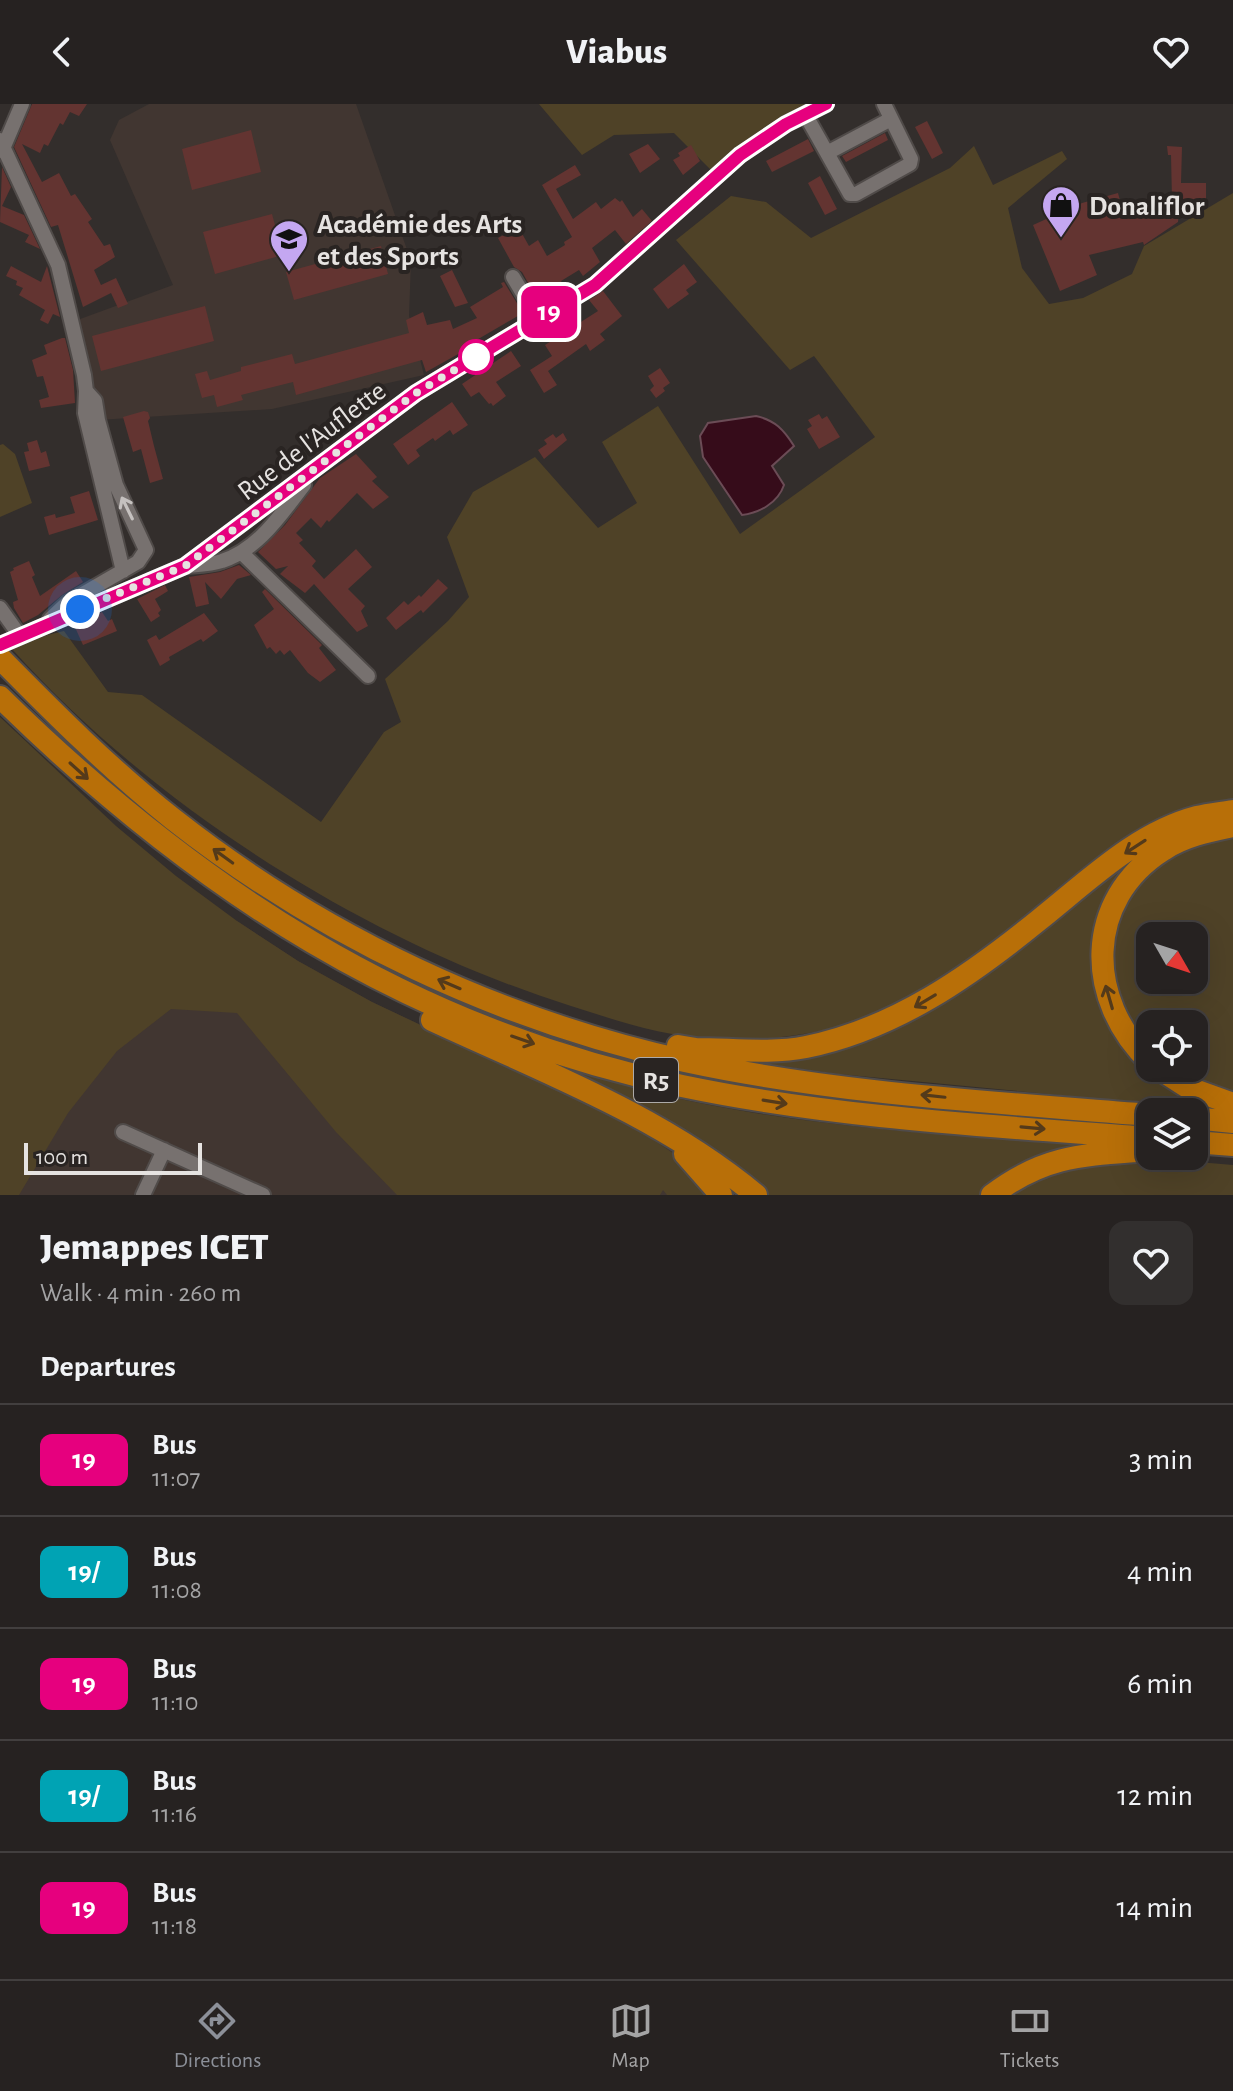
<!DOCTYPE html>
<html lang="en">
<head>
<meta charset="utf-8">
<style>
	:root { --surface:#262221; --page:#322f2e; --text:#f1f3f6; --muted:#a4a4a5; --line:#423f3f; --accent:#8c9099 }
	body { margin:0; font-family:"Alegreya Sans",sans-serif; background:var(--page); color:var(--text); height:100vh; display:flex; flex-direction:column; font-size:30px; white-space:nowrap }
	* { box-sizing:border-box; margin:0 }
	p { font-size:26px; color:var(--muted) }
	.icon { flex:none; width:44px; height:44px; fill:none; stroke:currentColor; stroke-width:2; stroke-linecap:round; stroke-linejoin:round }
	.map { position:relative; height:1091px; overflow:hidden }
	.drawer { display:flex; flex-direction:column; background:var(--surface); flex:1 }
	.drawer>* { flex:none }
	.badge { padding:0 16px; border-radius:12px; font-size:28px; line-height:52px }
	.needle { width:52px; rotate:129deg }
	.fabs { position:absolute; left:1136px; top:818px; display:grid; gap:16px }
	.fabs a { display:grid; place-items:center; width:72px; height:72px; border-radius:16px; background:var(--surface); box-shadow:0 8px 32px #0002,0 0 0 2px var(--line); font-size:40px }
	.scale { position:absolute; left:24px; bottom:20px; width:178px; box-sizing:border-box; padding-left:8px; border:4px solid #e6e3e1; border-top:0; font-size:22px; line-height:28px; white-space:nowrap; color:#e6e3e1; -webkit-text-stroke:6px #292422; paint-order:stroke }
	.you { position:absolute; width:40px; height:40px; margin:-20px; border:6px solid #fff; border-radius:50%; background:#1a73e8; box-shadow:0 0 0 12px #1a73e833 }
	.map>.badge { position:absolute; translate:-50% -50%; box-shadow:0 0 0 4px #fff }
	h2 { padding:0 40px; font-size:30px; line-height:72px }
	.round { display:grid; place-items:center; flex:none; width:84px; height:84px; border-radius:16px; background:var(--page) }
	.overview { display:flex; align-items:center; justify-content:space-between; height:136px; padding:0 40px }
	h1 { font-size:38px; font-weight:800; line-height:60px }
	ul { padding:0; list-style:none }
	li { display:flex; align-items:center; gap:24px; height:112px; padding:0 40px; border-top:2px solid var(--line) }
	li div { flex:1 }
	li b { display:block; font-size:30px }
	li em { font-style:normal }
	li .badge { min-width:88px; font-weight:700; text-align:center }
	header { display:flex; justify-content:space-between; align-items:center; height:104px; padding:0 40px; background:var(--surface); font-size:36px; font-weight:800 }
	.tab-bar { display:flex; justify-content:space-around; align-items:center; height:112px; border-top:2px solid var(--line); background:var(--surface); font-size:22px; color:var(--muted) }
	.tab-bar a { display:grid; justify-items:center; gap:4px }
	.tab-bar .active { color:var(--accent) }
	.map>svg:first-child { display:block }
	.built { fill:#413631 }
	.green { fill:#4f4227; fill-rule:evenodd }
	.water { fill:#360c1a; stroke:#6b4c56; stroke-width:2 }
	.building { fill:#633431 }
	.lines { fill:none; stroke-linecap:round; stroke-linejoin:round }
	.minor-casing { stroke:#504b49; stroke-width:18 }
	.highway-casing { stroke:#504b49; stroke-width:26 }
	.minor { stroke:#77716f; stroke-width:14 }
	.highway { stroke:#b86f08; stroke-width:22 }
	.oneway { stroke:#c5c1bf }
	.oneway2 { stroke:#543a1a }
	.line-casing { stroke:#fff; stroke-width:18 }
	.line { stroke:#e6007e; stroke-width:12 }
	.walk { stroke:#e6e3e1; stroke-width:8; stroke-dasharray:0 14.4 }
	.stop-dot { fill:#fff; stroke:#e6007e; stroke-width:4 }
	.labels { text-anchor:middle; stroke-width:8; stroke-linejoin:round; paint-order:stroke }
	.shield { fill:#292422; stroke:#adaaa8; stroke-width:2 }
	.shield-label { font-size:26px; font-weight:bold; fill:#e6e3e1 }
	.poi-label { font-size:28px; font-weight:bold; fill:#e6e3e1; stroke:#292422; text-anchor:start }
	.street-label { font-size:28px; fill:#e6e3e1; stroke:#292422 }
</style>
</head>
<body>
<header><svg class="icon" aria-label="back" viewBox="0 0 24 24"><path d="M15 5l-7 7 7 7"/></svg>Viabus<svg class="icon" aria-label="heart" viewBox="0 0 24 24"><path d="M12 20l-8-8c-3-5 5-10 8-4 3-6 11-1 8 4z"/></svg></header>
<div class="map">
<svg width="1233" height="1091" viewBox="0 0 1233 1091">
	<rect width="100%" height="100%" fill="#332e2c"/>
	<path class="built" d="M149,0H356L411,157L409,212L424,271L272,305L98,316L72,218L173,181L110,36L119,16Z
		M237,817L298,857L372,898L632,1021L740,1091H0V891Z"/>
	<path class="green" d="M539,0H825L717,72L674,29L614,31L582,51Z
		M974,42L993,81L1062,47L1067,55L1008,104L1022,164L1049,200L1083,194L1132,170L1144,142L1233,89V696C1199,701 1162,709 1133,728C1048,782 980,864 887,905C833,929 774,938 715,935C665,933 618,917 571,902C367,838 155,704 12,545L31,535L64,527L108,588L142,591L321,718L384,628L401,618L385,575L448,517L469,493L447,433L473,388L535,353L598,424L637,399L602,338L658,302L740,430L875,333L814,252L790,266L676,136L731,92L766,98L811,134L950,64Z
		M3,340L15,350L32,399L0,413V341Z
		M0,613L116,722L176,772L237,817L298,857L372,898L632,1021L677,1052L715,1091H667L663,1086L660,1091H397L336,1028L237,909L171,905L117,947L68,1009L19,1091H0Z
		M1233,729V993L1171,964H1194V920H1150V947L1122,911L1108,851L1125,793L1173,747ZM1150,832H1194V876H1150Z
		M1164,730L1103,804L1117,933L1228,1007L838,970L753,958L755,952L847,937Z
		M570,965C600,973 629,982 659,990C802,1024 951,1031 1097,1042L987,1084L980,1091H767L713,1049L568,969Z
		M1151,1054L1233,1061V1091H1002L1050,1065Z"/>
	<path class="water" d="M756,312C775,316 784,326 794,342L772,362L784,381C778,399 759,409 742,411L703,353L700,332L708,319Z"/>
	<path class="building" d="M32,0H87L79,12L70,8L63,21L60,19L48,42L44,40L40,49L22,40L42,78L59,69L71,92L75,90L92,115L88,118L104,142L110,140L115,153L94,166L101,181L116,174L128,200L118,204L111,189L83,203L58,121L51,123L14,43Z
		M927,17L943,49L932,55L915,23Z
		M251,26L261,68L192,86L182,45Z
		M885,29L888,36L846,58L842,52Z
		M808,35L814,47L772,68L766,57Z
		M648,40L660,55L640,69L629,50Z
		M691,41L700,57L683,71L673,56L680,52L678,49Z
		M1167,42L1182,43L1181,79H1206V98L1180,97L1178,118L1144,141L1143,138L1089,151L1097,171L1060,187L1033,121L1082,99L1118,89L1123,108L1143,104L1146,113L1172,96L1171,51H1168Z
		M575,61L581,71L556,85L573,115L596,98L601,105L615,94L620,98L622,96L633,113L642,105L652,117L626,140L615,126L592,144L600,158L583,172L579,166L561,177L566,185L540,200L522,168L514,163L498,134L514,125L516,129L520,126L529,142L538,136L547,152L565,141L564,138L572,133L542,81Z
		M2,63L11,83L2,102L24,111L40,145L25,138L29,131L0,118Z
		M820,72L837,105L825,111L808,79Z
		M272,110L283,151L215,170L203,128Z
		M381,142L388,170L294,196L286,168Z
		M684,160L697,178L686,186L689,190L668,205L653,185Z
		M11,162L41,178L47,162L60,213L53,210L48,220L40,216L45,206L19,191L23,184L16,181L17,177L6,172Z
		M452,166L468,199L455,203L440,172Z
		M504,178L523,209L468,241L469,244L426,268L422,256L296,291L293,278L241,291L243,296L217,303L214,291L202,294L195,270L207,267L210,276L241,267V263L292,250L295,260L409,229L406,216L423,208L427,221L450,216L453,225L477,214L470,203L503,183L501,179Z
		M603,187L622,212L600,230L605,236L590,247L586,240L548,267L557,281L544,289L530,266L552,252L545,241L598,207L589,196Z
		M205,202L214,237L101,267L92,232Z
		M62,234H65L73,266L75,299L41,304L39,296L49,293L43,272L37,273L32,256L47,250L44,241Z
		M511,247L521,262L496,278L506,292L493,302L491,299L489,300L479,288L471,293L462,280Z
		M660,264L670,279L663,284L665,287L656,294L650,286L654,282L648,272Z
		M452,298L468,321L453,331L450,326L435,337L433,334L416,346L420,352L408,361L393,340Z
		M144,307L148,308L150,314L148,317L154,342L163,375L150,379L141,345L133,348L123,313Z
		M819,310L822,315L827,312L840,333L819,345L807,325L812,322L808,316Z
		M563,329L567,336L544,355L538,346L547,340L544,336L553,330L556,334Z
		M37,336L41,349L46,347L50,362L29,367L24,348L29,347L27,339Z
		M356,350L377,373L372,377L389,393L373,405L357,389L329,418L327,416L321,424L311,414L296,429L303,436L299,439L316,457L312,462L324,475L356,445L372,463L348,485L365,502L361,507L368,522L357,528L314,480L305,489L280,470L288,462L276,465L258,448L285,421L320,374Z
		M89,387L98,416L49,431L44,413L55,410L56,414L75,409L70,393Z
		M29,457L35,471L32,473L40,492L76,467L83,478L62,491L38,511L23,519L14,504L13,498L18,496L10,468L14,466L13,464Z
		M239,461L251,471L237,475L221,495L205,478L209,500L196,503L189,473L220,468Z
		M438,475L448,484L423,509L421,506L396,526L386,514L404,497L408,501L419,491L421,493Z
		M165,481L168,487L155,495L161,506L158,509L160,512L151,518L137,495Z
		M265,485L322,541L319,544L336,566L320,578L308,569L290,546L284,551L280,546L276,550L270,543L267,545L254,521L274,505L262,488Z
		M102,508L108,517L112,515L117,527L83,541L74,521Z
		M204,509L218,527L203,538L201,535L169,553L170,556L160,562L147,536L156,531L159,536Z"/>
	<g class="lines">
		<g class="minor-casing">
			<path id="minor" d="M805,10L827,49L891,15
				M0,36L58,161L84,271L86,287L85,309L123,467
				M2,47L22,0
				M827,49L850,90H856L910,60L911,55L884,0
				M513,173L538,215
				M242,449L368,572
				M185,462C197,461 211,461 222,457C259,445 281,410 304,381
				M0,504L20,532
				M50,515L67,499L138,458L146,446L116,381L98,316L95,297L86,287
				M5,539L185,462L416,289L595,181L740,51L786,20L825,0
				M123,1028L263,1091
				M143,1091L164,1046"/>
		</g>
		<g class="highway-casing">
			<path id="highway" d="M0,554C55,610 111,666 173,715C323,833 500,916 685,957C838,990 995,998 1150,1011
				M0,593C196,785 409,925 682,982C835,1014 994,1022 1150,1034
				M432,916C544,968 661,1012 756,1091
				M678,942L696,945C731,945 771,950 806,943C895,925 970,872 1039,816C1087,778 1136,729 1197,713C1208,710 1221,709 1233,707
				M1150,958C1085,896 1084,796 1163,746C1184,732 1209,727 1233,722
				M1158,964L1189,984L1233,1000
				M1194,1014L1233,1018
				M1194,1038L1233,1041
				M685,1050L721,1091
				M992,1091C1046,1050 1086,1051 1150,1046"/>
		</g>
		<use href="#minor" class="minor"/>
		<use href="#highway" class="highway"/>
	</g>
	<defs><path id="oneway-shaft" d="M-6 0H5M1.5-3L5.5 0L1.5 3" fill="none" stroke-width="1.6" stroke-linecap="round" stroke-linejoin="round" transform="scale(2)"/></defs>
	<use class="oneway" href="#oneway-shaft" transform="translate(127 404) rotate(-116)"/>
	<g class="oneway2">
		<use href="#oneway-shaft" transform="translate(79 667) rotate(42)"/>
		<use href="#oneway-shaft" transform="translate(1135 743) rotate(147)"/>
		<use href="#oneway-shaft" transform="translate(223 752) rotate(-144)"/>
		<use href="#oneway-shaft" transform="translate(449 880) rotate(-157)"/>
		<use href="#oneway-shaft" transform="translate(1109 893) rotate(-106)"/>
		<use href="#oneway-shaft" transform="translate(925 897) rotate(149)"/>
		<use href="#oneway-shaft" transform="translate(523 936) rotate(19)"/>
		<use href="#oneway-shaft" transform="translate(933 992) rotate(-174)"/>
		<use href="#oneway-shaft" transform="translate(775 998) rotate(9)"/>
		<use href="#oneway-shaft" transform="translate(1033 1024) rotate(5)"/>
	</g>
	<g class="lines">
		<g class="line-casing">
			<path id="line" d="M0,541L185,462L416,289L595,181L740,51L786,20L826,0"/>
		</g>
		<use href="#line" class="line"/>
		<path class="walk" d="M80,505L185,462L416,289L476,253"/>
	</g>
	<defs>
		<g id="shop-pin" transform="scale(2)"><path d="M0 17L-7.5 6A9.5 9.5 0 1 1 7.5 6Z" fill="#c4a7f1" stroke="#292422"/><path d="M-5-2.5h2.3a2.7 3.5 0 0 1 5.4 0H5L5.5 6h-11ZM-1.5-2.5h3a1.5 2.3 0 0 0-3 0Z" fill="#111"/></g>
		<g id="university-pin" transform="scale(2)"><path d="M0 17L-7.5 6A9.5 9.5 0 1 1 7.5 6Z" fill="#c4a7f1" stroke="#292422"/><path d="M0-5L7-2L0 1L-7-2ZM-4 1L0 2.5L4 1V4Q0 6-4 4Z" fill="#111"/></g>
	</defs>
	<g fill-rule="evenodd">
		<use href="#shop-pin" x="1061" y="101"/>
		<use href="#university-pin" x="289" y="135"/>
	</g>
	<circle class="stop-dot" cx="476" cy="253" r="16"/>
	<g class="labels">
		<rect class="shield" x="634" y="954" width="44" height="44" rx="6"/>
		<g class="shield-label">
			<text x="656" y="985">R5</text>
		</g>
		<g class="poi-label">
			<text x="1089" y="111">Donaliflor</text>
			<text x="317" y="129">Académie des Arts<tspan x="317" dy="32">et des Sports</tspan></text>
		</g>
		<g class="street-label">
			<text transform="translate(311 336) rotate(-37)" y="10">Rue de l'Auflette</text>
		</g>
	</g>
</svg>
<div class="fabs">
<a><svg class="needle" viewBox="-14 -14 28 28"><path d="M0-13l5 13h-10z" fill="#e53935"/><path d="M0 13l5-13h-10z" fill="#a4a4a5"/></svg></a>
<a><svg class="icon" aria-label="locate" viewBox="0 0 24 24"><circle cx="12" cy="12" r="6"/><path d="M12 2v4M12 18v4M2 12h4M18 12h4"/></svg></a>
<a><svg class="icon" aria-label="layers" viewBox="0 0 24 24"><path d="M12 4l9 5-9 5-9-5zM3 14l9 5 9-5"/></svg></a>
</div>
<div class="scale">100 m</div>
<div class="you" style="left:80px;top:505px"></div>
<b class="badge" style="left:549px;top:208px;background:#e6007e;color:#fff">19</b>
</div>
<section class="drawer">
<div class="overview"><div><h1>Jemappes ICET</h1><p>Walk · 4 min · 260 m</p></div><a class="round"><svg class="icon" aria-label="heart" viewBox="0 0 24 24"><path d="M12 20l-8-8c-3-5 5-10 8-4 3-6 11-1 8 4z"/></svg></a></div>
<h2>Departures</h2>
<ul>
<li><span class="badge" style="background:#e6007e;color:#fff">19</span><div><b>Bus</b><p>11:07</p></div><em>3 min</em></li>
<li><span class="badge" style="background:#00a3b4;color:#fff">19/</span><div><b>Bus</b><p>11:08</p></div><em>4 min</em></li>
<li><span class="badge" style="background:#e6007e;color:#fff">19</span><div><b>Bus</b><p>11:10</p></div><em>6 min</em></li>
<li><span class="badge" style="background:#00a3b4;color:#fff">19/</span><div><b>Bus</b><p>11:16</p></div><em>12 min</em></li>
<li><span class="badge" style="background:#e6007e;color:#fff">19</span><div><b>Bus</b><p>11:18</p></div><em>14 min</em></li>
</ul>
</section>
<nav class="tab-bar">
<a class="active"><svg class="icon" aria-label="directions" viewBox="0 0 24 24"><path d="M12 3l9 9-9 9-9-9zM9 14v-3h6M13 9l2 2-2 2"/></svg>Directions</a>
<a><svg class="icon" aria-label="map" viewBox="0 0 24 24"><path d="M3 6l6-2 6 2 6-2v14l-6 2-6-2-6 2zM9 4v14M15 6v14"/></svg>Map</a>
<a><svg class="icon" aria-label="tickets" viewBox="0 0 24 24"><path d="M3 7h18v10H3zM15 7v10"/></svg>Tickets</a>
</nav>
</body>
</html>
